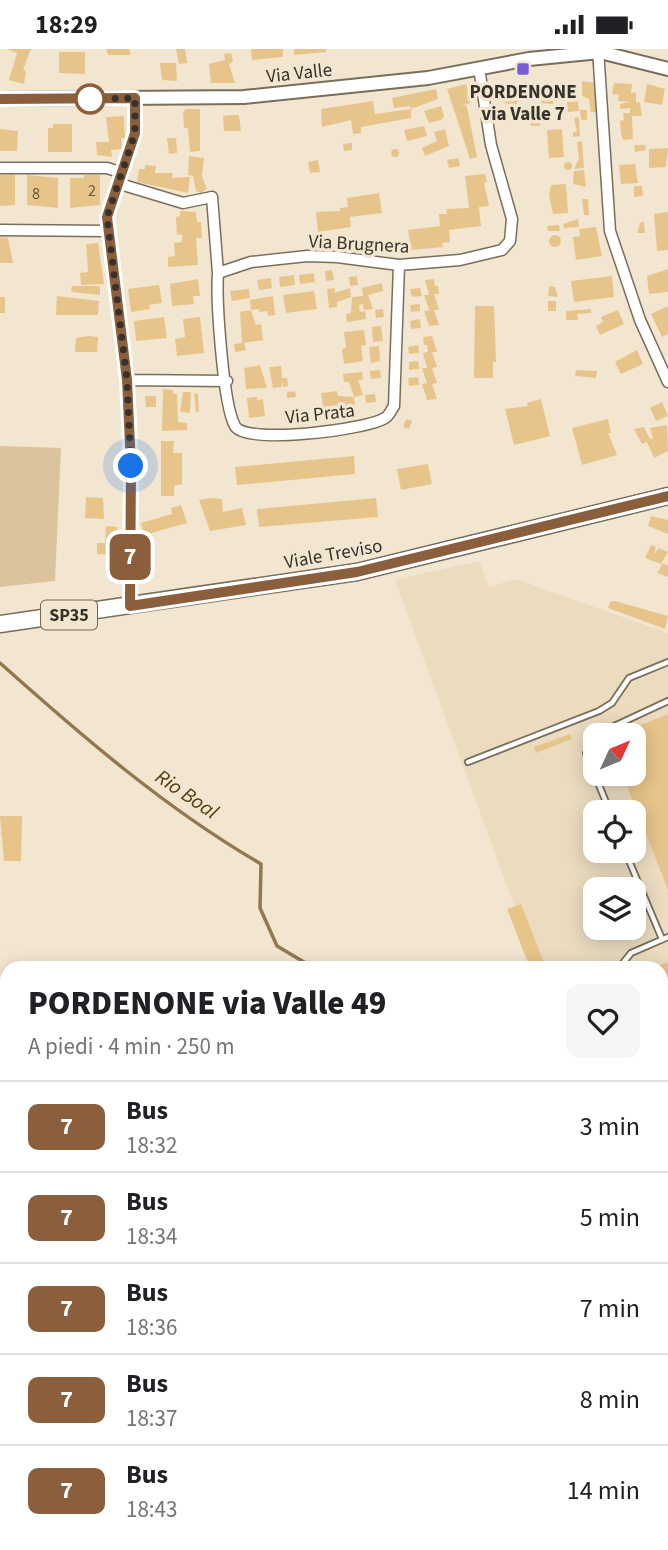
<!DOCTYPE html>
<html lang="it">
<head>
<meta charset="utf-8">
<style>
	:root { --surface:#fff; --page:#f6f6f6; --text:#202124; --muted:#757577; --line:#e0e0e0 }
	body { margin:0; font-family:"Source Sans 3",sans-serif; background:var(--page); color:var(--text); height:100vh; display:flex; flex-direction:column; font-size:26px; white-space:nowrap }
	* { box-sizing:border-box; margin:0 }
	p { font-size:23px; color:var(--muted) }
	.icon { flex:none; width:38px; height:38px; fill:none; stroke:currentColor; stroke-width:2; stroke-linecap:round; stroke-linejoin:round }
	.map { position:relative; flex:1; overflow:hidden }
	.panel { position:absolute; left:0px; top:912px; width:668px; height:590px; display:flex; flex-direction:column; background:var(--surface); border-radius:21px 21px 0 0; box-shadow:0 4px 18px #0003 }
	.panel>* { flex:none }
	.badge { padding:0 14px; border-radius:10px; font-size:24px; line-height:46px }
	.needle { width:46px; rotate:46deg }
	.fabs { position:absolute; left:583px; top:674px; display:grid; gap:14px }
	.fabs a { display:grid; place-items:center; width:63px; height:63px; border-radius:14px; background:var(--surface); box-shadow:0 4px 18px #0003; font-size:35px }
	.you { position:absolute; width:35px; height:35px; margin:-18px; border:5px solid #fff; border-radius:50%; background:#1a73e8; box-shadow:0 0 0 10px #1a73e833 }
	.map>.badge { position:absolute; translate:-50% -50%; box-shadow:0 0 0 4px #fff }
	.round { display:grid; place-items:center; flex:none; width:74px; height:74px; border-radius:14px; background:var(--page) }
	.overview { display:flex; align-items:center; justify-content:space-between; height:119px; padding:0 28px }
	h1 { font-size:33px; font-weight:800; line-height:52px }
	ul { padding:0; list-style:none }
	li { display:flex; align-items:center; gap:21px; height:91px; padding:0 28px; border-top:2px solid var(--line) }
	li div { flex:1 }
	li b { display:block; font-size:26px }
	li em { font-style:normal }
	li .badge { min-width:77px; font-weight:700; text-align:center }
	.status { display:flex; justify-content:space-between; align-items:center; height:49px; padding:0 35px; background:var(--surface); direction:ltr }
	.status svg { height:19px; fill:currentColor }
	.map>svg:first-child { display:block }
	.built { fill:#ebdcc0; fill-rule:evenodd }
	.green { fill:#dbc49d }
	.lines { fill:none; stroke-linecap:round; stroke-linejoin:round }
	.stream { stroke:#91784e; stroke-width:3.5 }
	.building { fill:#e7c58a }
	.service-casing { stroke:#796e5b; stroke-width:8 }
	.minor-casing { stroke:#796e5b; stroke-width:13 }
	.tertiary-casing { stroke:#796e5b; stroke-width:16 }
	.primary-casing { stroke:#796e5b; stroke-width:19 }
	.path { stroke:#b1a797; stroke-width:2; stroke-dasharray:7 3.5; stroke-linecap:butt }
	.service { stroke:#fff; stroke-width:4.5 }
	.minor { stroke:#fff; stroke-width:10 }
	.tertiary { stroke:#fff; stroke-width:12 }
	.primary { stroke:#fff; stroke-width:16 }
	.line-casing { stroke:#fff; stroke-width:16 }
	.line { stroke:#8b5e3c; stroke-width:10 }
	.walk { stroke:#363129; stroke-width:7; stroke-dasharray:0 12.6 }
	.poi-dot { fill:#795cd6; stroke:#f3e6d1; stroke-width:2.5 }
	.stop-dot { fill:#fff; stroke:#8b5e3c; stroke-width:3.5 }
	.labels { text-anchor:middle; stroke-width:7; stroke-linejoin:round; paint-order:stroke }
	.number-label { font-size:16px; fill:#625641 }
	.shield { fill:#f3e6d1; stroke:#6f675b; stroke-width:2 }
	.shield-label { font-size:18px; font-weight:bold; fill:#363129 }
	.street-label { font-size:19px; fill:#363129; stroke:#f3e6d1 }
	.poi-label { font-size:19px; font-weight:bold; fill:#363129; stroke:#f3e6d1 }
	.water-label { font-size:21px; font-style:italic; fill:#523b0c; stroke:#f3e6d1 }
</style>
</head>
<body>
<div class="status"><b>18:29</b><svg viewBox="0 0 49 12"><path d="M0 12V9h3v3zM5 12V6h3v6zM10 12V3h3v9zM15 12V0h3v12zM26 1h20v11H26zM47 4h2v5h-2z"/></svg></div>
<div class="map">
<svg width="668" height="1501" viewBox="0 0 668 1501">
	<rect width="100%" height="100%" fill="#f3e6d1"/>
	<path class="built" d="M479,512L489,538L515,530L668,584V1501H546L542,1495L662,1494V919H537L395,531ZM595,686H634V724H595ZM595,763H634V802H595ZM595,840H634V878H595Z"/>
	<path class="green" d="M0,397L61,399L55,532L0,538Z"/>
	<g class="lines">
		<path class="stream" d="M0,614C83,688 165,759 261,815L260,859L277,897L314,919
			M662,1085H668"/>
	</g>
	<path class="building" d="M7,0H31L23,21L26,22L24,35L9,31L17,4Z
		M106,0H129L131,6H108Z
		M176,0H185L187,14L179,15Z
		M251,0H283V8L252,11Z
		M294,0H326V3L294,6Z
		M59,3H85V25L59,24Z
		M231,4L233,13L229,15L235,34H211L209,15L225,11L224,5Z
		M160,14H176L177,32L162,31Z
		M582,32L595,34L596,63H591L589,50L582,47Z
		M563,33H568L566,49L554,47L553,55L541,54L542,51L518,50L516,58L503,53L505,38Z
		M614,34L632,35L631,44L636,43V54L640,53L642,67H632L633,90L623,91L621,85L620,72L624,71L623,64H630V59L620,60V55L629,53L618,52L619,46L612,45Z
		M466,35L470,54L458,58L466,56L468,63L477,108L470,110L447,40Z
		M647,35L665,40L662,56L644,53Z
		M436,40L438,50L411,60V69L361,78V84L353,85L351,71L322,78L321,60L373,52L375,65L411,60L410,57L394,59L392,49Z
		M578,52L579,62L568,63L567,53Z
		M441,57L444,67L441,71L429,74L424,62Z
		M186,60H200V102L190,103L188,79H184L183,63Z
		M541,61L548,62V70H540Z
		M580,61H587V71H581Z
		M492,64H502L505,73H494Z
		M231,66H239L241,82H224L223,67Z
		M124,67L125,89H121L122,100L111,101L112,108L97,106L96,93H109L106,68Z
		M579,68L580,87L573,88V83H577L574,69Z
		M531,71H540V77H531Z
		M53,75H72V103H48V79H53Z
		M424,77L427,87L407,92L404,81Z
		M0,80L18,82L17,102H0Z
		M445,80L449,97L425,107L422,99L437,92L434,83Z
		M562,80L564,108L549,109L547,81Z
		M167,89H176L177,104L169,105Z
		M582,92L584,119L574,120L579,109L577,93Z
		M352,94V101L344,102L343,95Z
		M634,96H645L646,101L635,103Z
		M668,99L666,118L649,119V100Z
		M391 104a4 4 0 1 1 8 0a4 4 0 1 1-8 0Z
		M189,107L204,109L202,127L207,140L201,144L196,142L193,127L188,126Z
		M458,109L460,117L449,119L447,111Z
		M318,111L320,123L310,124L308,113Z
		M564 117a4 4 0 1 1 8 0a4 4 0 1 1-8 0Z
		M635,115L638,134L621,135L619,116Z
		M145,116L156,117L155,124H173L172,129L190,128L188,144L137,133L139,120H145Z
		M584,121L586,138L573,135L574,122Z
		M485,125L487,133L484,134L489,157L479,158L481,177L449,181L450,193L442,194L443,198L411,201L408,181L440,177L439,165H447L446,160L469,159L465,127Z
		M0,126H15V156L0,157Z
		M27,126L58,129V159L27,156Z
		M84,126H100V156L70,159V129H84Z
		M566,135L568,164L553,165L549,146L551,136Z
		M634,137H642L643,147L634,148Z
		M379,144L382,164L350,168L351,178L318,183L316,163L340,162V159L348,158L347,149Z
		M582,150H588L589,166H584Z
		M180,162L196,163L197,173H201L202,189H196L198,216L168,218V208L175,207L174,194L182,193V185L177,186L176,168L180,167Z
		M668,163V201L657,202L654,165Z
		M578,170L579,178L564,179L563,175Z
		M644,173L645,184H637L640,174Z
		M559,176L560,182H548L547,177Z
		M596,178L602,207L576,211L573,188L580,187L579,180Z
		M549 192a6 6 0 1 1 12 0a6 6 0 1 1-12 0Z
		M0,188L8,189L13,214H0Z
		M98,194L104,235L81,236L80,224L88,223L86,195Z
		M668,220V243L649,245L647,227Z
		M332,221L334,231L326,232L325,222Z
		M314,224L315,233L300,235L299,226Z
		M294,226L295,236L280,238L279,228Z
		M357,227L358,236L350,237L349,228Z
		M612,227L614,248L574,253L571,232Z
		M271,229L272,239L259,241L257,231Z
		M198,230L200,247H193L194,255L172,257L170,235Z
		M434,230L435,237H438L439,245H434L439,261H434L439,276L429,277L424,262L429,261L424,246H429L425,231Z
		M382,234L383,242L368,246L373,260L364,261L363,255L359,256L360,263L365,262L366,270L347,273L346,265L351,264L352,248L363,247L362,239Z
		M159,236L162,254L149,256L150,260L131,263L128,240Z
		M72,237H100V246L71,243Z
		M549,237L555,238L558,248L548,247Z
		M335,239V244L350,239L351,248L337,253V258L329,259L327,240Z
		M420,239L422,247L412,248L410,240Z
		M249,240L250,249L232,252L230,242Z
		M314,242L317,260L286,264L283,246Z
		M57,247L99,252L98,266H56Z
		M273,247L275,266L268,267L267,262L259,263V260L251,261L250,251Z
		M0,248H5V264H0Z
		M548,252H556V262H548Z
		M420,255V262L411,263L410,256Z
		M475,257H494L496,313H493V329H474Z
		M668,257V285L662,288L651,265Z
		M383,260L384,268L376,269L375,261Z
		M591,260V264L577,265L578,271H566V262Z
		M251,261L256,276L261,275L263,291L244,294L246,301L235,303L234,295L242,294L240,263Z
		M618,261L624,275L600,286L596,277L603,273L601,268Z
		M164,268L167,289L136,292L134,272Z
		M200,268L204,304L177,307L175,290L185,288L183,270Z
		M420,270L421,279L411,280L410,272Z
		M381,277L383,292L373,293L372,278Z
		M364,281L366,296L361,297L363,312L344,315L342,300L346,299L344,283Z
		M88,287L98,288L97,303H75L76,289Z
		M432,287L437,303H432L437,318L432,319L437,334L432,335L437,350L427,351L422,335L427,334L422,319H427L423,304L428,303L427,296H424L423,288Z
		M418,296L419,304L409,305L408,298Z
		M379,297L380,312L371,314L369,298Z
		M637,301L643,315L621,325L615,313Z
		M418,312L419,320L409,321V313Z
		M260,316L267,339L246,340L244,319Z
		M281,317L282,329H287L288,337L283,338V333L281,338L273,339L269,318Z
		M380,321L381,329L371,330L370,322Z
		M576,321L597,322L596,329L575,327Z
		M362,323L363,331H358L363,346L354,348L349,333H344L343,325Z
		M418,328L419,336L409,337L408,329Z
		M163,340L173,341V345H177L178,373L187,374V381L162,382Z
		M295,342L296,348L287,349V343Z
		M337,342L338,347L354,348L355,357L339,356V361L324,363L321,344Z
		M183,343H191L190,364L180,363Z
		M194,344L198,345L199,363H196Z
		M375,345L376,353L366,354L365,346Z
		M145,347H156V358H146Z
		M257,348V351L263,350L265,367L249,369L247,349Z
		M541,350L550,387L514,396L505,360L528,357L527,354Z
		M662,353L668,367L656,372L650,359Z
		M406,370L412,372L409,380L403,378Z
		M608,370L611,384H608L617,406L582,416L572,379Z
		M667,376L668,402L654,409L647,393L642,395L634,380L644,378L650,390L653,389L650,379Z
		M161,392H174L173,404H182V435L174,437V447H161Z
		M354,407L355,425L237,436L235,418Z
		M428,415L432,435L401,441L397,420Z
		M86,448L103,449L104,470L85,469Z
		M211,449L222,450L223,463L242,459L246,476L210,482L199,451Z
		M376,449L378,468L259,478L257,460Z
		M181,456L187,474L144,486L141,474L172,465L171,459Z
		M651,467L668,471V485L648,477Z
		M106,477L117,478V506L97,505V494H105Z
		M651,496L656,498L654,505L659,499L668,503L661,515L645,509Z
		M663,514L668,517V528L657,524Z
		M615,552L668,567L665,580L608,559L610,553Z
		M668,665V841L622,724H634V686H616Z
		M570,685L572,690L536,704L534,698Z
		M0,767H22L21,812H4Z
		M521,855L546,919H530L507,860Z
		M668,913V1015L662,999V919H653Z
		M668,1312V1331L662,1321V1316Z"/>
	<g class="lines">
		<g class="service-casing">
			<path id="service" d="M595,686L586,704L610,763
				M595,686L668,652
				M468,713L599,662L612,654L629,629L668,613
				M625,802L662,890
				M619,919L631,904L668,888
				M662,1066L668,1068"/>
		</g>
		<g class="minor-casing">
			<path id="minor" d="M598,0L610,182L640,271L668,333
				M0,119H107L123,124
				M120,135L183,154L212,148L218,224
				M0,181L107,182
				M399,216L394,357C391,361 389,367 385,369C366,381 245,396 235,377C223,356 216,251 218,224L251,213L307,207L337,208L399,216L460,211L502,201L510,192L512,170L491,96L479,19
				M127,331L227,332
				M130,557L131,417L127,331L107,168L135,84V49
				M0,1178L7,1189
				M662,1179L668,1188
				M654,1501L668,1492"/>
		</g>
		<g class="tertiary-casing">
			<path id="tertiary" d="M0,50L244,48L428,29L529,10L600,3L668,20"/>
		</g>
		<g class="primary-casing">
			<path id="primary" d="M0,575L357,523L668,447"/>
		</g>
		<path class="path" d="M388,1494L416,1501"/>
		<use href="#service" class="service"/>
		<use href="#minor" class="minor"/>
		<use href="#tertiary" class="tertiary"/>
		<use href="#primary" class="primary"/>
	</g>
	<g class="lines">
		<g class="line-casing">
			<path id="line" d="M0,50L135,49V84L107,168L127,331L131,417L130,557L357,523L668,447"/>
		</g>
		<use href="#line" class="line"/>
		<path class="walk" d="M90,50L135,49V84L107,168L127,331L131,417"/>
	</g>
	<rect class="poi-dot" x="516" y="13" width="14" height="14" rx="3.5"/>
	<circle class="stop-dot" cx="90" cy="50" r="14"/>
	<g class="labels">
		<g class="number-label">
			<text x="92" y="147">2</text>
			<text x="36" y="150">8</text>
		</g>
		<rect class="shield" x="41" y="551.5" width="56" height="29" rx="5"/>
		<g class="shield-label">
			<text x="69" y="572">SP35</text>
		</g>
		<g class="street-label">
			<text transform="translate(299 23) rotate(-6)" y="7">Via Valle</text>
			<text transform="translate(359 194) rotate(3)" y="7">Via Brugnera</text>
			<text transform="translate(320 364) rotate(-6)" y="7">Via Prata</text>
			<text transform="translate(333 504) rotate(-10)" y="7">Viale Treviso</text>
		</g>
		<g class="poi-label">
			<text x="523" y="49">PORDENONE<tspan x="523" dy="22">via Valle 7</tspan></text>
		</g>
		<g class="water-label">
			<text transform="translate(187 745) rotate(34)" y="7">Rio Boal</text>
		</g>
	</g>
</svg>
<div class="fabs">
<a><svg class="needle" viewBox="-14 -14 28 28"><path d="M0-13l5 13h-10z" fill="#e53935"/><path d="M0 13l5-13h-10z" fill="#757577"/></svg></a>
<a><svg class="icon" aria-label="locate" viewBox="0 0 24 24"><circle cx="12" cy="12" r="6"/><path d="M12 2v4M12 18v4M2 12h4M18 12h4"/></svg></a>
<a><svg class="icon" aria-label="layers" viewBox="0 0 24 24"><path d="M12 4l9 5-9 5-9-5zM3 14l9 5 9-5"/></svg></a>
</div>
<div class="you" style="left:131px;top:417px"></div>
<b class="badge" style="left:130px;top:508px;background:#8b5e3c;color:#fff">7</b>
<section class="panel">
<div class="overview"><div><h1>PORDENONE via Valle 49</h1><p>A piedi · 4 min · 250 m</p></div><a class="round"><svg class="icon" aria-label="heart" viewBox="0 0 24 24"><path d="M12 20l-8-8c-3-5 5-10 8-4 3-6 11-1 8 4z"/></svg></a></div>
<ul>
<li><span class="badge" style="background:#8b5e3c;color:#fff">7</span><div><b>Bus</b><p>18:32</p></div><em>3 min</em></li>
<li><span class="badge" style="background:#8b5e3c;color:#fff">7</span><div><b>Bus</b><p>18:34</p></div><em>5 min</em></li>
<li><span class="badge" style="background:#8b5e3c;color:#fff">7</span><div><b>Bus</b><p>18:36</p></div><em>7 min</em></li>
<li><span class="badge" style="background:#8b5e3c;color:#fff">7</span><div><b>Bus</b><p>18:37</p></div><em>8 min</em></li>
<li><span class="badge" style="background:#8b5e3c;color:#fff">7</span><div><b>Bus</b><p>18:43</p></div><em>14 min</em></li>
</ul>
</section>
</div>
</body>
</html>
